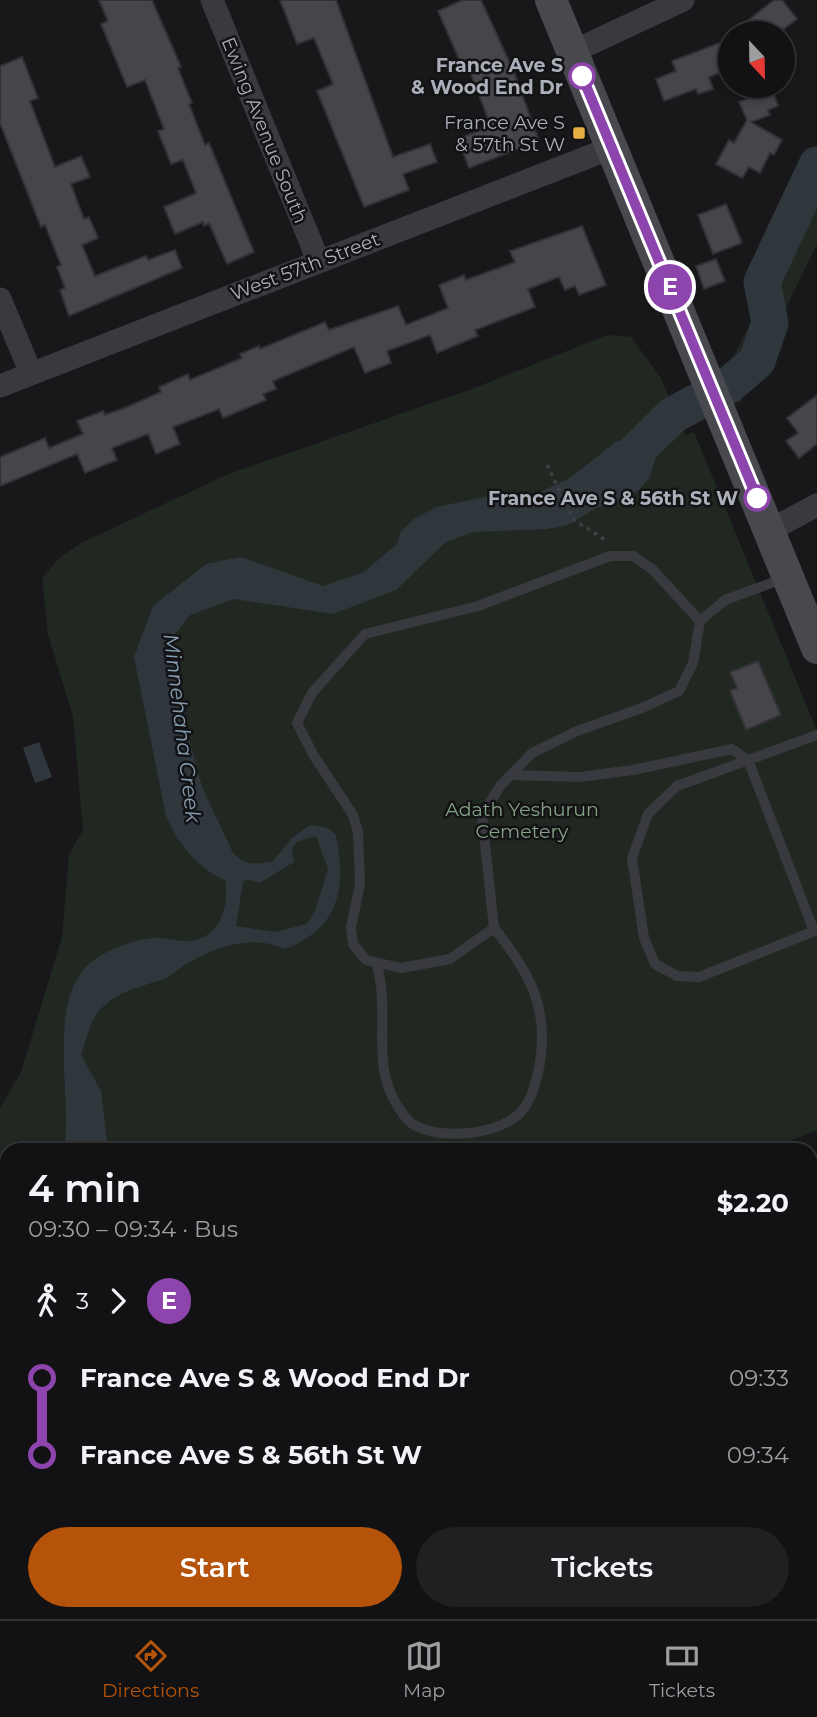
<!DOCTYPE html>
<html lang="en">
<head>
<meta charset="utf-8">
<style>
	:root { --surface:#121214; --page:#1f2022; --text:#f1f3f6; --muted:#9c9ea0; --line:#313234; --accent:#b45309 }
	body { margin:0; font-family:Montserrat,sans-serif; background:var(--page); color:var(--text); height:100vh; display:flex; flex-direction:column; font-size:26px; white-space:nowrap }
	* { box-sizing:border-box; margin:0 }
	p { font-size:23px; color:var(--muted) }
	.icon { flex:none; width:38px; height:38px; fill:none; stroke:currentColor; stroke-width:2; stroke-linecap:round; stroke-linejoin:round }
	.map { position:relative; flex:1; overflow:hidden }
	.details { position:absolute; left:0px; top:1143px; width:817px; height:478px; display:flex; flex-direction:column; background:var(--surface); border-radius:21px 21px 0 0; box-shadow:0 4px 10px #0003,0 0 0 2px var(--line) }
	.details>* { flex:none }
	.badge { padding:0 14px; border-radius:23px; font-size:24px; line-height:46px }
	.needle { width:46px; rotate:158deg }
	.buttons { position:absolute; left:718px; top:21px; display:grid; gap:14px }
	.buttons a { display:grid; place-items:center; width:77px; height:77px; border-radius:50%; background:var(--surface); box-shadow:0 4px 10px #0003,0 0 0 2px var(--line); font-size:35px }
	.map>.badge { position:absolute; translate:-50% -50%; box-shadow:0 0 0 4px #fff }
	.legs { display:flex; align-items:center; gap:10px; height:77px; padding:0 28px; font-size:23px }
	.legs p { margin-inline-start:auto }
	.head { display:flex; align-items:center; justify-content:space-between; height:119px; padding:0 28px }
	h1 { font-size:38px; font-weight:600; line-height:52px }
	.button { display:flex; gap:14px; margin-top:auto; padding:14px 28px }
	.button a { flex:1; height:80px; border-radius:42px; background:var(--accent); color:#fff; font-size:28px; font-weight:600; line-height:80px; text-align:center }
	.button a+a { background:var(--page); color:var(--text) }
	ul { padding:0 28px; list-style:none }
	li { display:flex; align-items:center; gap:24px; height:77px; font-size:26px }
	li i { display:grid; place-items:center; width:10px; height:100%; margin:0 9px; background:currentColor }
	li i::after { content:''; width:18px; height:18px; margin:-9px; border:5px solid; border-radius:50%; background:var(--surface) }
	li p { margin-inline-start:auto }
	li:first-child i { background:linear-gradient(#0000 50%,currentColor 0) }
	li:last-child i { background:linear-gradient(currentColor 50%,#0000 0) }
	.tab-bar { display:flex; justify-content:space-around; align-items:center; height:98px; border-top:2px solid var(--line); background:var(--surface); font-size:19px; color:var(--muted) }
	.tab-bar a { display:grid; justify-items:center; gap:4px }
	.tab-bar .selected { color:var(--accent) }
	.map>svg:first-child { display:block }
	.green { fill:#202821 }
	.water { fill:#2f373d; fill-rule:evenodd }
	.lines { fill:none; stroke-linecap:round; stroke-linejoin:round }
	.river { stroke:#2f373d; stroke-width:37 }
	.building { fill:#45454a; stroke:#323236; stroke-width:2 }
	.path { stroke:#3f4146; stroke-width:3.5; stroke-dasharray:3.5 5; stroke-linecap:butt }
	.lane { stroke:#393a3f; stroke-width:10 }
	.street { stroke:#393a3f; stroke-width:23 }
	.secondary { stroke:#47494f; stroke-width:32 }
	.line-1-casing { stroke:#fff; stroke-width:16 }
	.line-1 { stroke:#8e44ad; stroke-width:10 }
	.stop-1-dot { fill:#fff; stroke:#8e44ad; stroke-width:3.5 }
	.poi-dot { fill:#e7ae43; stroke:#131315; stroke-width:2.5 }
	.labels { text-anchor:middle; stroke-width:5; stroke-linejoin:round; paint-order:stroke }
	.stop-label { font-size:19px; font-weight:bold; fill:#abafb9; stroke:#131315; text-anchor:end }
	.poi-label { font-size:19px; fill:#abafb9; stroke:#131315; text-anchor:end }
	.street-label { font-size:19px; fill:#abafb9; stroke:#131315 }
	.park-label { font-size:19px; fill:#84a285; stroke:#131315 }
	.water-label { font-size:21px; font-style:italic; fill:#859db1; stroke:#131315 }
</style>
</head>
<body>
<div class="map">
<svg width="817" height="1619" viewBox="0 0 817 1619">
	<rect width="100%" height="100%" fill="#18181a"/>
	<path class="green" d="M817,189V244L739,405L727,370Z
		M607,335L631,337L661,378L685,435L694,432L817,731V1130L768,1150H7V1484L0,1490V1108L21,1072L62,937L69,854L83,830L73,716L48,635L42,578L59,558L81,543L226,475L477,387Z"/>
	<path class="water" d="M645,435L660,441L650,477L639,490L624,500L596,508L568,525L547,529L473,532L446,542L396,590L333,614L234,599L190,615L172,638L189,739L202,787L233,853C245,866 255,864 272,862L292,838L310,825L328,828L336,835C346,889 340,928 285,949C253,934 217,946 188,963C179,968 171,977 161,980C137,988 118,991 100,1010C90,1020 86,1041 81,1055L101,1091L108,1150H64C73,1099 46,1002 89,964C103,951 134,940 153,938C165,937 178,942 190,941C222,937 229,905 225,880C199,870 176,841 166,816L134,657L153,606L206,564L241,557L323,586L364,572L397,544L401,531L414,519L436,507L485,497L536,494L570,478L617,441ZM316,836L328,869L315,911L307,924L275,932L236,926L243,882L248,879L260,883L294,862L292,848L297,842Z
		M39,742L52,777L35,783L23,748Z
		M7,1411V1484L0,1490V1416Z"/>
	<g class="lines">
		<path class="river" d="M616,471L673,415L729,385L757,361L770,323L762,282L817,165"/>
	</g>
	<path class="building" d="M99,0H152L181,67L178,68L192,103L189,104L205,145L209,143L254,252L227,264L209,223L204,226L203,222L175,234L164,207L196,193L183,160L171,164L158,131L164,129L145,80L127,87L101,24L108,21Z
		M280,0H336L393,157L430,144L437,162L403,174L409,190L364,207L317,91L333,84L314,38L297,44Z
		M463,0H481L514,72L539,141L469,168L458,139L491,126L466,62L461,64L438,11Z
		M774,0H782L797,19L778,33H732Z
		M722,42L730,69L709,77L713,89L698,94L696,89L664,101L656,79L676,71L672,61Z
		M22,57L38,98L30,101L55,167L81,156L90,177L71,184L84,219L89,217L98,238L82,245L95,276L146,256L148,260L175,250L182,268L69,316L60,290L65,288L57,267L61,265L45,225L41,227L0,123V66Z
		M772,89L778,106L768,110L770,115L751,122L782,140L774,155L770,153L760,173L749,167L742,178L716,164L729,140L734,143L747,120L739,102Z
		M726,204L742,243L713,254L698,215Z
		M582,226L606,285L579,295L575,286L565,290L559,277L528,289L535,307L475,330L478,336L437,353L430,335L387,351L391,363L365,373L354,347L273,381L276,389L263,394L266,400L223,418L219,409L173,427L180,444L156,454L148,434L112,448L117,460L85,473L77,454L0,486V457L45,438L49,448L83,434L77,421L103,411L105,415L127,407L161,392L159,387L188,374L190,380L242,358L240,354L259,346L260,349L325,322L329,330L398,306L406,325L448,308L439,285L464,275L466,280L515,262L510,251Z
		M716,259L725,281L704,289L696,266Z
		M817,395V444L799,458L786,441L798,433L787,418Z
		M758,661L781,715L746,730L730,691L737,688L730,672Z"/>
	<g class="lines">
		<path class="path" d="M547,465L574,520L607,541"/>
		<path class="lane" d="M700,621L652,569L633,556H610L478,606L365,634L312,693L297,723L314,756L353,815L358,832L360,884L351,928L353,944L366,960L401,968L450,959L494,928L482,815L500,786L532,753L577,731L642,708L679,691L693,663L700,621L725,600L785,578
			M817,735L677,786L648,814L632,858L644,938L655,964L677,976L699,977L817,930
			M511,775L580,777L633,770L732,749L748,760L814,931
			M377,963C379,975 382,987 382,999C384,1033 377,1067 393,1098C397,1106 408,1123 416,1126C443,1139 489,1135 514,1118C529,1108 534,1089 538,1073C551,1012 532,975 494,928"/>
		<path class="street" d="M212,0L318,260
			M572,52L683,0
			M0,299L31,373
			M0,386L611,148
			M770,530L817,505
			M810,1290L817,1306
			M810,1399L817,1397
			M527,1614L530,1619
			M254,1619L268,1614"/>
		<path class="secondary" d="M551,0L817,648"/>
	</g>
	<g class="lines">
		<g class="line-1-casing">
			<path id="line-1" d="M582,76L757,498"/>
		</g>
		<use href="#line-1" class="line-1"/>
	</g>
	<g class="stop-1-dot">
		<circle cx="582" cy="76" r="12"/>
		<circle cx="757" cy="498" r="12"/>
	</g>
	<rect class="poi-dot" x="572" y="126" width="14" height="14" rx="3.5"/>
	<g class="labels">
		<g class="stop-label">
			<text x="563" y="72">France Ave S<tspan x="563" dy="22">&amp; Wood End Dr</tspan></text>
			<text x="738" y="505">France Ave S &amp; 56th St W</text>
		</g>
		<g class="poi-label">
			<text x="565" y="129">France Ave S<tspan x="565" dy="22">&amp; 57th St W</tspan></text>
		</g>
		<g class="street-label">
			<text transform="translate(265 130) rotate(68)" y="7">Ewing Avenue South</text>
			<text transform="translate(305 266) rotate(-21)" y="7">West 57th Street</text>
		</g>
		<g class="park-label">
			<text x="522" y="816">Adath Yeshurun<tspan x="522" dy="22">Cemetery</tspan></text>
		</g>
		<g class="water-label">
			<text transform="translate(182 728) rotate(83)" y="7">Minnehaha Creek</text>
		</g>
	</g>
</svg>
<div class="buttons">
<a><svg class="needle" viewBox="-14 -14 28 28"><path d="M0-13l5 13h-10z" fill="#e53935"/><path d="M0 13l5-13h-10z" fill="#9c9ea0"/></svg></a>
</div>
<b class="badge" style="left:670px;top:287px;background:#8e44ad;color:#fff">E</b>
<section class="details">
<div class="head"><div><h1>4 min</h1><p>09:30 – 09:34 · Bus</p></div><b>$2.20</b></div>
<div class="legs"><svg class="icon" aria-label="walk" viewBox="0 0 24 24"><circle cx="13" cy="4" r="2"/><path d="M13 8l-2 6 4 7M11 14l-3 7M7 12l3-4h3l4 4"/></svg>3<svg class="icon" aria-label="forward" viewBox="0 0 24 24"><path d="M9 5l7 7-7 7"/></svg><b class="badge" style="background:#8e44ad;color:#fff">E</b></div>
<ul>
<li><i style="color:#8e44ad"></i><b>France Ave S &amp; Wood End Dr</b><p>09:33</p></li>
<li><i style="color:#8e44ad"></i><b>France Ave S &amp; 56th St W</b><p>09:34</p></li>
</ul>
<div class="button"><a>Start</a><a>Tickets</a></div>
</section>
</div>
<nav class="tab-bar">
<a class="selected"><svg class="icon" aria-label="directions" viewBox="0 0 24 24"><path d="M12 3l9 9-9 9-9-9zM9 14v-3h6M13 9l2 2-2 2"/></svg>Directions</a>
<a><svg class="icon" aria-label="map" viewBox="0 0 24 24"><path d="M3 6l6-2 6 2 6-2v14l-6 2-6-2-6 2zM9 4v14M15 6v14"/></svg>Map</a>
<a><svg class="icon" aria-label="tickets" viewBox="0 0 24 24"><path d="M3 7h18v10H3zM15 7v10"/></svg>Tickets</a>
</nav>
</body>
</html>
